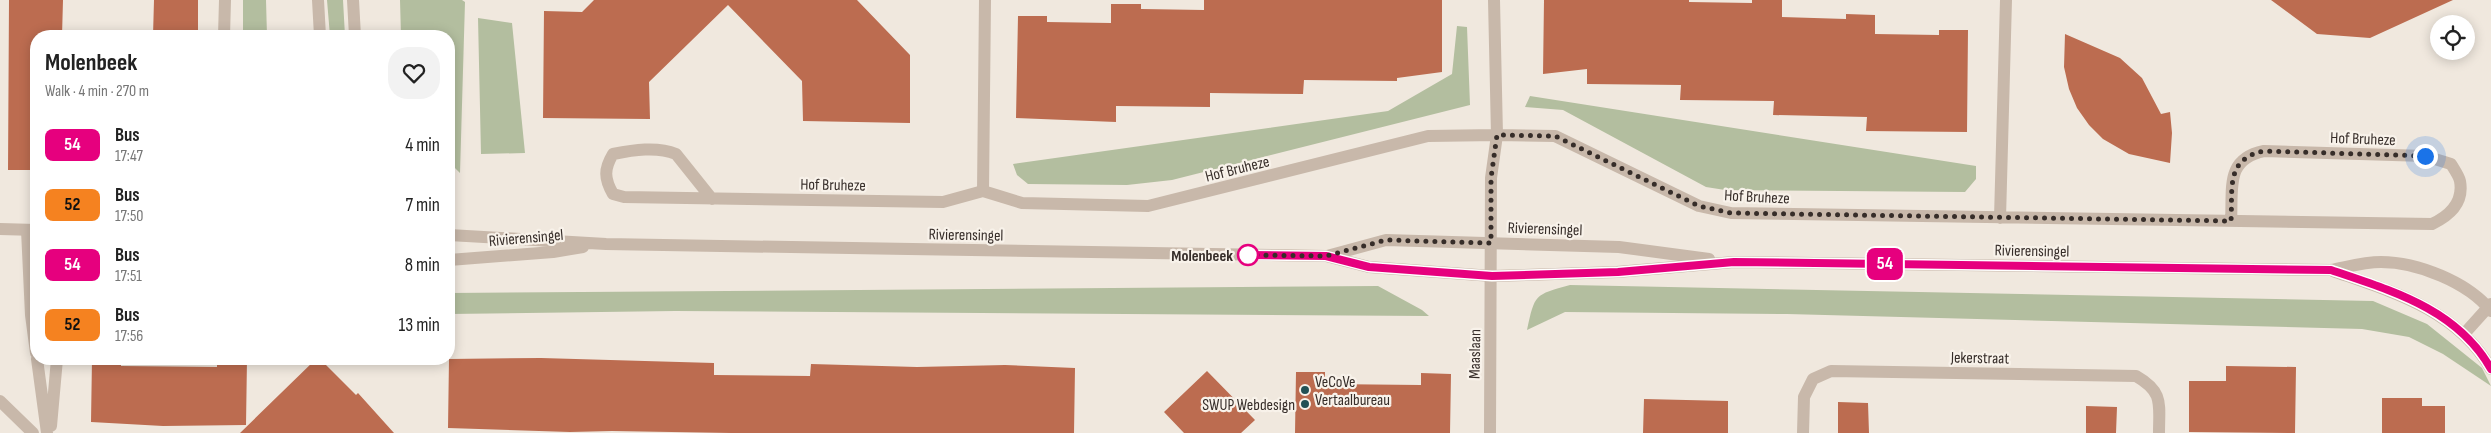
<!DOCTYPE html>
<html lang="en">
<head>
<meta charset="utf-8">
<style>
	:root { --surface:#fff; --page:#f2f2f2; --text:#222; --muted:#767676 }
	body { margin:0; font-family:"Sofia Sans Condensed",sans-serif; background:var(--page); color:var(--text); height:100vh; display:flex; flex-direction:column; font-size:19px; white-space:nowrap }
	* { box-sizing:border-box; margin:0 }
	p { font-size:16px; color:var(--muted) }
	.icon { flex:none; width:28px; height:28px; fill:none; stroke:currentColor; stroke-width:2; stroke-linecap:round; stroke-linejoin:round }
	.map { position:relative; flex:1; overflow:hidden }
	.details { position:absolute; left:30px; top:30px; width:425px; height:335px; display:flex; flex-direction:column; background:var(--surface); border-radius:20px; box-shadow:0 2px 12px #0003 }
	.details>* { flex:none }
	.badge { padding:0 10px; border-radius:8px; font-size:18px; line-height:32px }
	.fabs { position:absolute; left:2430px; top:15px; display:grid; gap:10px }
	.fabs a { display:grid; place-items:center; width:45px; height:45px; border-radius:50%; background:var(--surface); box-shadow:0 2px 12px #0003; font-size:25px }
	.you { position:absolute; width:25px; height:25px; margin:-12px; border:4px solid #fff; border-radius:50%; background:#1a73e8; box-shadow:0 0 0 8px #1a73e833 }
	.map>.badge { position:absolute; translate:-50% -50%; box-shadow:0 0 0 2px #fff }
	.round { display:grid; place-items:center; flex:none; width:52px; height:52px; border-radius:20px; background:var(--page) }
	.headline { display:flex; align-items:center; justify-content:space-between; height:85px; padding:0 15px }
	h1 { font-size:24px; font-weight:700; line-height:38px }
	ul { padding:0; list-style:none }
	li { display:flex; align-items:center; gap:15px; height:60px; padding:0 15px }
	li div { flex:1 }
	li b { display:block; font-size:19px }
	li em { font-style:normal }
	li .badge { min-width:55px; font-weight:700; text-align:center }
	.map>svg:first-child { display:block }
	.green { fill:#b3be9f }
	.building { fill:#bc6c50 }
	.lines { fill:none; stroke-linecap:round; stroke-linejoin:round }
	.minor { stroke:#c8b8aa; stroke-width:12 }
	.tertiary { stroke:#c8b8aa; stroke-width:12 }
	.line-casing { stroke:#fff; stroke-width:11 }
	.line { stroke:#e6007e; stroke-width:8 }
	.walk { stroke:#362d29; stroke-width:5; stroke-dasharray:0 9 }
	.stop-dot { fill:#fff; stroke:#e6007e; stroke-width:2.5 }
	.poi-dot { fill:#225054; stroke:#f8f2ea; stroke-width:2 }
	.labels { text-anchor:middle; stroke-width:4.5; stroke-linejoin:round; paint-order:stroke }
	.street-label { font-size:16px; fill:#362d29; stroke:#f8f2ea }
	.stop-label { font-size:16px; font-weight:bold; fill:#362d29; stroke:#f8f2ea; text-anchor:end }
	.poi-label { font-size:16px; fill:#362d29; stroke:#f8f2ea; text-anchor:start }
</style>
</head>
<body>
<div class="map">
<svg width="2491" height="433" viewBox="0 0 2491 433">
	<rect width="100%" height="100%" fill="#f0e8de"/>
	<path class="green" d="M243,0H266L267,36H243Z
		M327,0H343L345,36H330Z
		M400,0H462L465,2L460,173L449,162V36H401Z
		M478,18L512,23L525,153L481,154Z
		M1457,26L1467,27L1470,105L1172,180L1127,185L1028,184L1017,175L1013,164L1388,111L1452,74Z
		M1530,96L1976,166V179L1965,192L1725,190L1706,187L1563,110L1525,107Z
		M1570,285L2373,301L2427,324L2482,368L2491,386L2443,354L2409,337L2362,329L1787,314L1565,312L1527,330C1535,294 1534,295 1570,285Z
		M1378,286L1422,310L1429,316L675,311L449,314V293Z"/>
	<path class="building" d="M9,0H63L62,36H36V170H8Z
		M154,0H198V36H153Z
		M594,0H857L910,55V123L803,121L802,81L728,5L649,82L650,119L543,118L544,11L582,12Z
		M1204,0H1442V72L1397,78V81L1304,80L1303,94L1210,93V107L1116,106V122L1016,118L1018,16H1047V22L1111,23V4H1141V9L1204,10Z
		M1544,0H1689V2L1752,3V0H1782V17L1846,19V14L1875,15V34L1939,35V30H1968L1967,132L1866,131L1867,117L1773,115L1774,101L1680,100L1681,85L1587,84V69L1543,74Z
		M2271,0H2453L2370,38L2317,34Z
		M2065,34L2120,58L2142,78L2161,114L2170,112L2172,133L2170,163L2129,154L2103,139L2089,125L2077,108L2069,89L2064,67Z
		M541,358L714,363V375L810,376L811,364L917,367L1005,365L1075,368L1074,433H731L612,431L570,432L448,428L449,359Z
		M92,359H121V366L217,367V359H247L246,425L163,426L91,422Z
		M316,359H320L356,395L358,393L394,433H240Z
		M2226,366L2296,367L2295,433L2189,432V381H2226Z
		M1207,371L1255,420L1241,433H1184L1164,412Z
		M1296,372H1325V384L1421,385V373L1451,374L1450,433H1295Z
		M2382,398H2422V406H2445V433H2382Z
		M1644,399L1728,401V433H1643Z
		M1838,402L1868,403L1869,433H1838Z
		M2086,406L2117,407L2116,433H2086Z"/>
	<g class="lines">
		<path class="minor" d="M224,36L225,0
			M983,191L985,0
			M712,199L676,154C657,146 633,150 613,154C604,169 604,178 613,194L624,197L943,202L983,191L1022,203L1148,206L1428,136L1497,135L1555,136L1699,206L1731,213L2432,224C2449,216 2464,203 2460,181C2459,176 2454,169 2451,164L2425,156L2264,151C2225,159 2233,188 2231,221
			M2000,218L2006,0
			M27,230L31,315L36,353
			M2464,334L2491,304
			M37,359L47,433
			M0,401L33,433
			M51,426L57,359
			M1490,433L1491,178L1497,135L1494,0
			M1803,433L1804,397L1813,379L1831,371L2136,376C2164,392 2159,404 2159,433"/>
		<path class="tertiary" d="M318,0L320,36
			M353,0L355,36
			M0,229L36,230
			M449,235L606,244L1326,256L1369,267L1492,276L1617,272L1734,262L2331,270C2347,267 2364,262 2381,262C2417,262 2468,282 2491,311
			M1327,256L1386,240L1619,247L1709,259
			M449,260L553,252L583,247
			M2333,271C2393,292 2457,310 2491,369"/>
	</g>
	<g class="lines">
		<g class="line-casing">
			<path id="line" d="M1248,255L1326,256L1369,267L1492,276L1618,272L1734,262L2331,270C2392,291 2457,309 2491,369"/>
		</g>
		<use href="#line" class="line"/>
		<path class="walk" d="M1248,255L1326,256L1386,240L1491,243V178L1497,135L1555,136L1699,206L1731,213L2231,221C2233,188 2225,159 2264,151L2425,156"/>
	</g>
	<circle class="stop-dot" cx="1248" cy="255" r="10"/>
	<g class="poi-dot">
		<circle cx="1305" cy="390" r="5"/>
		<circle cx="1305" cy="404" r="5"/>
	</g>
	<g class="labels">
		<g class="street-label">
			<text transform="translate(2363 138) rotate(2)" y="6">Hof Bruheze</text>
			<text transform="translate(1237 168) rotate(-14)" y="6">Hof Bruheze</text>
			<text transform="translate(833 184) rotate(1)" y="6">Hof Bruheze</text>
			<text transform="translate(1757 196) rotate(3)" y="6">Hof Bruheze</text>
			<text transform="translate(1545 228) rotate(2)" y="6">Rivierensingel</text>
			<text transform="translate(966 234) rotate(1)" y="6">Rivierensingel</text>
			<text transform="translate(526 237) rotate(-5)" y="6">Rivierensingel</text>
			<text transform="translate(2032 250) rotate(1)" y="6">Rivierensingel</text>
			<text transform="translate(1474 354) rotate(-89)" y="6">Maaslaan</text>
			<text transform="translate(1980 357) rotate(1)" y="6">Jekerstraat</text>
		</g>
		<g class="stop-label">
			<text x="1233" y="261">Molenbeek</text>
		</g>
		<g class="poi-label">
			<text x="1315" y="387">VeCoVe<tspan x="1315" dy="18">Vertaalbureau</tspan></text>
			<text x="1295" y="410" text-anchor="end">SWUP Webdesign</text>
		</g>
	</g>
</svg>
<div class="fabs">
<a><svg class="icon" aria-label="locate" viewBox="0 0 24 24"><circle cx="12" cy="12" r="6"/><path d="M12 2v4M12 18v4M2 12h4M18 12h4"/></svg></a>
</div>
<div class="you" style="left:2425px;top:156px"></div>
<b class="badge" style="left:1885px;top:264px;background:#e6007e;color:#fff">54</b>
<section class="details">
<div class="headline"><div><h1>Molenbeek</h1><p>Walk · 4 min · 270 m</p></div><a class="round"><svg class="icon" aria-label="heart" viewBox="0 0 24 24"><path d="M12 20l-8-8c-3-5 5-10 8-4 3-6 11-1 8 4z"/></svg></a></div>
<ul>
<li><span class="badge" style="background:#e6007e;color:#fff">54</span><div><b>Bus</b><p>17:47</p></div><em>4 min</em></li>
<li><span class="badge" style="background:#f58220;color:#111">52</span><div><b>Bus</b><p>17:50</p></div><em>7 min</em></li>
<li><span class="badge" style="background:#e6007e;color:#fff">54</span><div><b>Bus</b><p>17:51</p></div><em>8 min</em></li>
<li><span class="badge" style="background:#f58220;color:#111">52</span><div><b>Bus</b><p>17:56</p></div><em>13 min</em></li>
</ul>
</section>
</div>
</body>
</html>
